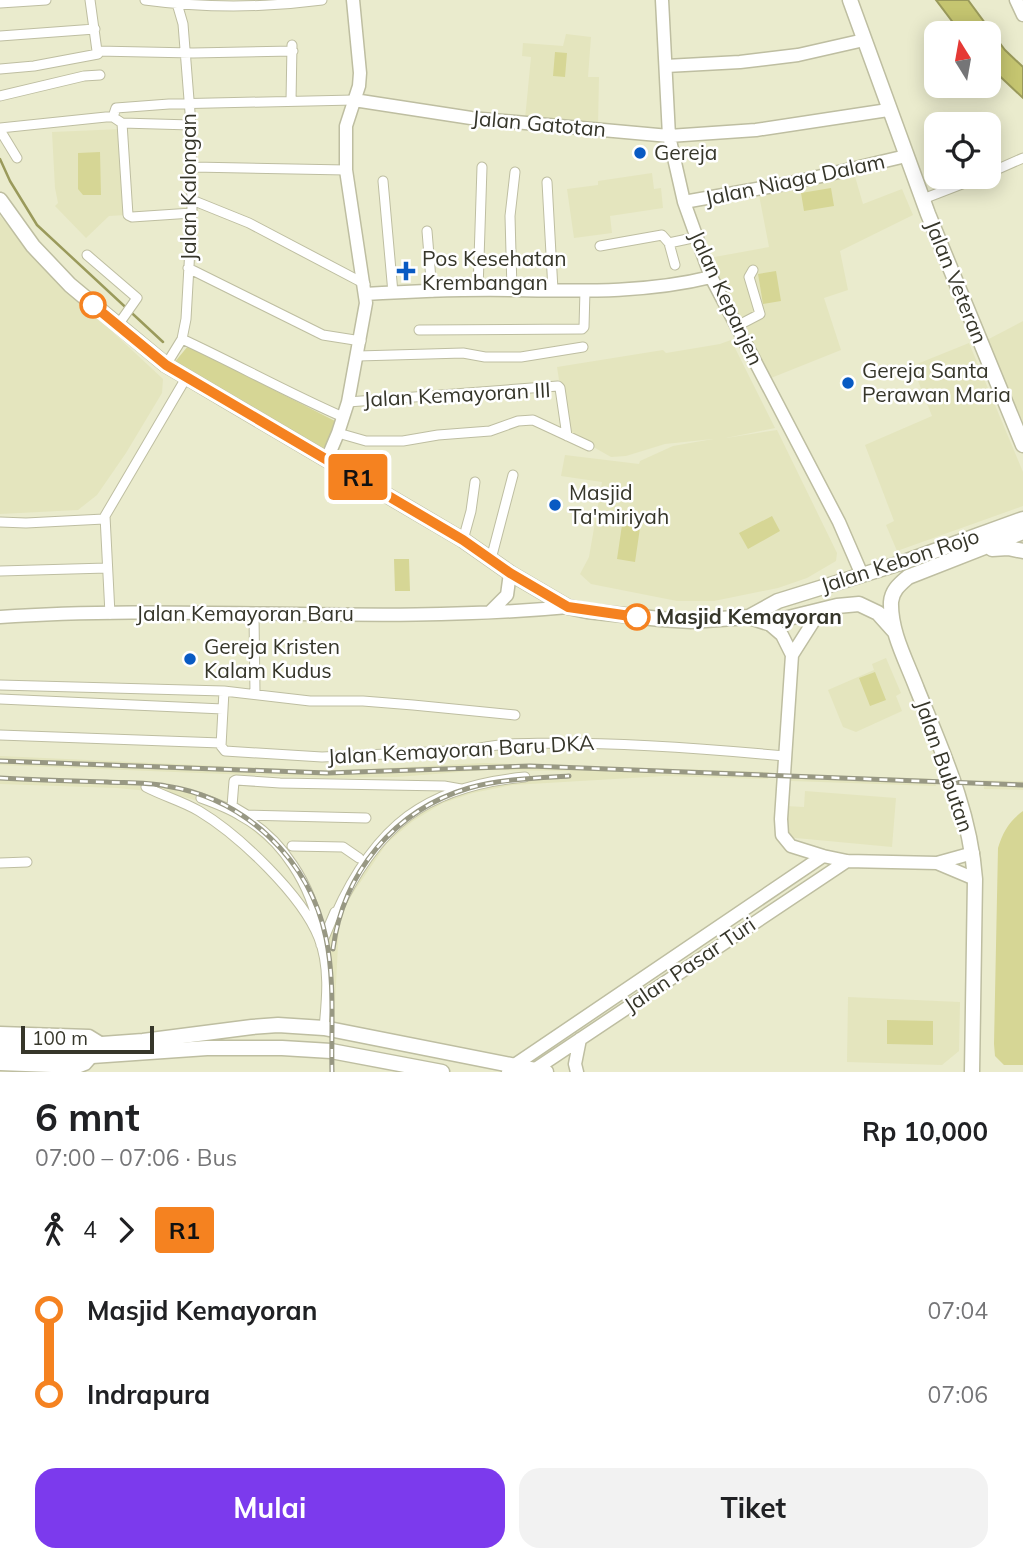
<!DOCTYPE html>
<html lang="id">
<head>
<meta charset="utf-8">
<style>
	:root { --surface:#fff; --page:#f2f2f2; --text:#202124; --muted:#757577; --accent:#7c3aed }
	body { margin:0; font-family:Mulish,sans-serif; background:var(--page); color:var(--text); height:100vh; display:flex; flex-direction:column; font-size:26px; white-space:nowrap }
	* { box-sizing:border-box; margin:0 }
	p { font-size:23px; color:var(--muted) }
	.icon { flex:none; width:38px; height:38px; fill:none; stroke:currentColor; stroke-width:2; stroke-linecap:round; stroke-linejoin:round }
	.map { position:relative; height:1072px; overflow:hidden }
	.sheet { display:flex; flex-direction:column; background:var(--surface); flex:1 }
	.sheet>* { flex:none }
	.badge { padding:0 14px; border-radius:5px; font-size:24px; line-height:46px }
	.needle { width:46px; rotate:349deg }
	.tools { position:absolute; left:924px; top:21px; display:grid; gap:14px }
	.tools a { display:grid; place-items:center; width:77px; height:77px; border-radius:14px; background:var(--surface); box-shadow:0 4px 18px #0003; font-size:35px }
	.scale { position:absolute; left:21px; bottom:18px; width:133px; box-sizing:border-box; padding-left:7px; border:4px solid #36362a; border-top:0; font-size:19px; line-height:24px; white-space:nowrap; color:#36362a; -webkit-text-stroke:5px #fff; paint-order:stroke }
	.map>.badge { position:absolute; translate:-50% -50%; box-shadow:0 0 0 4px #fff }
	.legs { display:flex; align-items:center; gap:10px; height:77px; padding:0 35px; font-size:23px }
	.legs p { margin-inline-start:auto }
	.overview { display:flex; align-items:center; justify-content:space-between; height:119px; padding:0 35px }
	h1 { font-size:38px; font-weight:700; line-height:52px }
	.cta { display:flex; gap:14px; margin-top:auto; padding:14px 35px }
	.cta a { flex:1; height:80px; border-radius:21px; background:var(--accent); color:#fff; font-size:28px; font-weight:700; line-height:80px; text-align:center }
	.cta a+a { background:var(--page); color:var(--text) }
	ul { padding:0 35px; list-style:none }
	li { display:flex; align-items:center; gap:24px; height:84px; font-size:26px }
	li i { display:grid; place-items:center; width:10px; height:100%; margin:0 9px; background:currentColor }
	li i::after { content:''; width:18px; height:18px; margin:-9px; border:5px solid; border-radius:50%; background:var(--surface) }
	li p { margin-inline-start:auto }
	li:first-child i { background:linear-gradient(#0000 50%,currentColor 0) }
	li:last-child i { background:linear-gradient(currentColor 50%,#0000 0) }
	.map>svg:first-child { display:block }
	.built { fill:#e4e5be }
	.green { fill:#d6d695 }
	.water { fill:#c5c570; stroke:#9a9a5b; stroke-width:2 }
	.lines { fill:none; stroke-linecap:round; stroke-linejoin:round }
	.stream { stroke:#9a9a5b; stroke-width:2.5 }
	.street-casing { stroke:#bebea1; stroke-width:11 }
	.secondary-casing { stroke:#bebea1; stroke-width:15 }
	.primary-casing { stroke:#bebea1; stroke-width:17 }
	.street { stroke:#fff; stroke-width:9 }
	.secondary { stroke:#fff; stroke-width:12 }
	.primary { stroke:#fff; stroke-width:14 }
	.rail-casing { stroke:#989883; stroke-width:5 }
	.rail { stroke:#fff; stroke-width:2.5; stroke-dasharray:8; stroke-linecap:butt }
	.line-1-casing { stroke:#fff; stroke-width:16 }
	.line-1 { stroke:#f58220; stroke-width:10 }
	.poi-dot { fill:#085ac3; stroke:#fff; stroke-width:2.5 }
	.stop-1-dot { fill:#fff; stroke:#f58220; stroke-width:3.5 }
	.labels { text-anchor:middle; stroke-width:5; stroke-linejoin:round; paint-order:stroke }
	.street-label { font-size:21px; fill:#36362a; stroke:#fff }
	.poi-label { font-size:21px; fill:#36362a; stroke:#fff; text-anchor:start }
	.stop-label { font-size:21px; font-weight:bold; fill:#36362a; stroke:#fff; text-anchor:start }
</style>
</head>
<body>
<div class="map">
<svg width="1023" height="1072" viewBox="0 0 1023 1072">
	<rect width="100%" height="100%" fill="#eaebcd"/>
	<path class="built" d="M566,34L591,37L588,77H599L598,126L525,119L531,57L522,56L523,43L563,46Z
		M122,129L126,215L109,216L86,238L55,206L58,203L55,188L52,132Z
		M652,173L654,189L661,188L663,208L610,216L612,233L574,238L567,189L598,185V181Z
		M854,173L863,204L902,189L913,215L840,251L848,290L824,298L841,350L771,378L709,258L769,247L759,195Z
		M0,216L74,296L163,379L162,393L126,453L97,495L78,510L0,514Z
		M1023,321V422L1015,404L1010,406L983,342Z
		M731,340L775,428L726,438L777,430L837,553L836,561L807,578L778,588L714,601H677L591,584L580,574L589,557L602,482L561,476L565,455L639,464L640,461L673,446L713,439L665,444L626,456L611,457L567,432L557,367L663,350L666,353L720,344Z
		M969,343L1023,472V506L897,551L886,525L894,521L865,445L932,416L912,366Z
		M886,658L901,693L896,696L902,711L856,732L843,727L828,690L874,670L872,664Z
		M0,756L330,771L484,763L769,772L768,779L665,776L513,785L473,793L443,803L413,821L387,843L349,899L339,924L334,1024L323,1023L322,971L317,930L309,905L291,870L272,847L249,827L212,805L170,793L117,788L0,784V778L145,784L178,789L212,801L251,823L294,867L324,940L328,942L333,921L361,866L408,817L441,799L514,779L570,775V771L485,770L397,777L328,778L0,765Z
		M792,774L933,779L936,786L791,781Z
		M983,780L1023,781V790L984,789Z
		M805,791L896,798L892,847L785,837L786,806L804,807Z
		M848,997L960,1002L959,1051L942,1065L847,1062Z"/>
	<path class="green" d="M555,52L567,53L565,77L553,76Z
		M100,152L101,195H83L78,189V153Z
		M831,188L834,206L804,211L801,193Z
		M776,271L781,301L763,304L758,274Z
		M188,346L335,421L324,450L174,363Z
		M772,516L780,531L748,549L739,533Z
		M622,525L640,528L635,562L617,559Z
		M394,559H409L410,591H395Z
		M875,672L886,700L870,706L859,678Z
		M1023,811V1065H1004L995,1056L994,1044L998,848C1003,832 1009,821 1023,811Z
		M887,1020L933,1021V1045L887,1044Z"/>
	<path class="water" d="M936,0H968L1005,50L1023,67V98L989,66V33H961Z"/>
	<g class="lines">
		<path class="stream" d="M0,159L10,181L37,225L163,342"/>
		<g class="street-casing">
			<path id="street" d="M90,0L97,51L193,53L293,51
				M145,0C204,8 263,8 322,0
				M0,3L46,0
				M0,36L95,29
				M0,69L34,66L98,54
				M0,96L84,76L100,75
				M291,101L292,45
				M113,117L116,108L169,104L354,100
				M122,123L128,215L132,217L192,213
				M0,128L106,117H113L122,123L191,125
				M0,130L17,158
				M193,167L346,170
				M989,173L1023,158
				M383,181L393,293
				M547,182L553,290
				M923,199L980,177
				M192,200L249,223L365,284
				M427,231L432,292
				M600,246L662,235L669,243
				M87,255L137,298L118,325
				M675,265L669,243L697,237
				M188,268L323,335L361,341
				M478,290L482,167
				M512,290L510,216L515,172
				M737,326L760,314L749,277L753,270
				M419,330L582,329L584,327L585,290
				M182,339C236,364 288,393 343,417
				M358,356L463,353L485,357H521L583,347
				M166,365L182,339L186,319L192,213L191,125L183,24L176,0
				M348,402L558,386L560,388L567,436
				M338,433L366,441H403L438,435L490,431L518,421L533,420L589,446
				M0,522L26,523L104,519
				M463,540L471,511L475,482
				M491,559L513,475
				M0,571L107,568
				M110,614L105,516L186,378
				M254,615L255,694
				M0,685L224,691L310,701H363L413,705L515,715
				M224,691L221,746L225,751L322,757L472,750C500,742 528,744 558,743C634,743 709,749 785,756
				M0,699L223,709
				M0,735L221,743
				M146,787C163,796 182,801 199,811C239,835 302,895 319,938C330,966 327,998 324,1028
				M201,798C215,803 229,808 241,816C282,838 312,886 319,931
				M366,818L247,815L232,806L234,781L236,780L280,783L444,786L461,789
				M292,846L343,847L359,858
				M0,863L27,862
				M335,916C375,826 426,786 525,777
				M321,945L335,912"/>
		</g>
		<g class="secondary-casing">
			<path id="secondary" d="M662,0L669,136L684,202L711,277L839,522L862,575
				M1016,0L1023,15
				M666,66L740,62L798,55L864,40
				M354,100L471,118L669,136L756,130L888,110
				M684,202L796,182L906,156
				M365,294C415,291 465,289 515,290C581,291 647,293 711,277
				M327,459L338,433L348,402L366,303L346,170V126L359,86L360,73L353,0
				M490,612L507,595L510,573
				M0,617C189,604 379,625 568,607
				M768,623L782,635L792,655L781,819L782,835L791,846L823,856L847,861L937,863L973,853
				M792,655L813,622L825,609
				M937,863L975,879
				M0,1033L89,1036L102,1044
				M0,1064L77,1067L85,1064L92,1056
				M508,1072L516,1064L823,856
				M531,1072L847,861
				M577,1072L575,1064L580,1039"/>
		</g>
		<g class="primary-casing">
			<path id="primary" d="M850,0L928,214L1023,445
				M0,200L33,246L70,285L166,365L463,540L510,573L568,607L587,611L660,619L691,621L749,617L768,623L837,606L859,604L878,613L895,632
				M992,549L1008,548L1023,551
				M749,617L778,601L904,562L1023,519
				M0,1043L102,1044L143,1041L252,1027L278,1025L324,1028L546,1072
				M0,1053L92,1056L207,1048H282L331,1051L442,1072
				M972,1072L975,879C970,811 942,751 917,689C907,662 890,632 891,602C892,590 900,584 908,577L1023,532"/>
		</g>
		<use href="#street" class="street"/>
		<use href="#secondary" class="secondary"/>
		<use href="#primary" class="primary"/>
		<g class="rail-casing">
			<path id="rail" d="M0,761L327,773L530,766L1023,785
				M0,778C36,780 71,781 107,782C126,783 147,782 166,786C245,798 310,860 326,938C335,981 331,1028 332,1072
				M333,949C343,873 394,810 469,788C501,779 536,778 569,776"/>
		</g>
		<use href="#rail" class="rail"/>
	</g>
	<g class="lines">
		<g class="line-1-casing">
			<path id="line-1" d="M93,305L166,365L463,540L510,573L568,607L637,617"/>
		</g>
		<use href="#line-1" class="line-1"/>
	</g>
	<g class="poi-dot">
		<circle cx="640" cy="153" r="7"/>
		<path d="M402.5 260.5h7v7h7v7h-7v7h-7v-7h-7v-7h7z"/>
		<circle cx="848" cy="383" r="7"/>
		<circle cx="555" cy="505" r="7"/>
		<circle cx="190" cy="659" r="7"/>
	</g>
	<g class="stop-1-dot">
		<circle cx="93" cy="305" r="12"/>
		<circle cx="637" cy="617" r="12"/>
	</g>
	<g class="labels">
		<g class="street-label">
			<text transform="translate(539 124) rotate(5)" y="7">Jalan Gatotan</text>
			<text transform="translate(795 180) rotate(-12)" y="7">Jalan Niaga Dalam</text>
			<text transform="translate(189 187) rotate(-90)" y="7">Jalan Kalongan</text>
			<text transform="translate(956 282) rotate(68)" y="7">Jalan Veteran</text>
			<text transform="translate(726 298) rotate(65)" y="7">Jalan Kepanjen</text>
			<text transform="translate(457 395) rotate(-3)" y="7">Jalan Kemayoran III</text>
			<text transform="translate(900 561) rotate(-18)" y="7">Jalan Kebon Rojo</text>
			<text x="245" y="621">Jalan Kemayoran Baru</text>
			<text transform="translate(461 750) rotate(-3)" y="7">Jalan Kemayoran Baru DKA</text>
			<text transform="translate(944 766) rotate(71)" y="7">Jalan Bubutan</text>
			<text transform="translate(690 965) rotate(-34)" y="7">Jalan Pasar Turi</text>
		</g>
		<g class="poi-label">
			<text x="654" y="160">Gereja</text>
			<text x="422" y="266">Pos Kesehatan<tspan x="422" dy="24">Krembangan</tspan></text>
			<text x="862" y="378">Gereja Santa<tspan x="862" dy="24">Perawan Maria</tspan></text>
			<text x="569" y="500">Masjid<tspan x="569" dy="24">Ta'miriyah</tspan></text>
			<text x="204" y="654">Gereja Kristen<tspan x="204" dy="24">Kalam Kudus</tspan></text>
		</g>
		<g class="stop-label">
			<text x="656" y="624">Masjid Kemayoran</text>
		</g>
	</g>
</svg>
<div class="tools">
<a><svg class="needle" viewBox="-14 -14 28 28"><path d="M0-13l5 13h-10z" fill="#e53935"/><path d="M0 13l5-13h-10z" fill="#757577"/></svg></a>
<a><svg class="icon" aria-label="locate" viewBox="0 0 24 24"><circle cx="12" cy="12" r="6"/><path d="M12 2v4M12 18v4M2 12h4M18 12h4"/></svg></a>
</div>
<div class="scale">100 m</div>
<b class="badge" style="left:358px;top:477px;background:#f58220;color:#111">R1</b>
</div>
<section class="sheet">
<div class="overview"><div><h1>6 mnt</h1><p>07:00 – 07:06 · Bus</p></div><b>Rp 10,000</b></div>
<div class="legs"><svg class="icon" aria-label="walk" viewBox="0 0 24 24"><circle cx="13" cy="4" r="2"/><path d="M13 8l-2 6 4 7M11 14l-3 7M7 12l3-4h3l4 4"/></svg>4<svg class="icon" aria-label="forward" viewBox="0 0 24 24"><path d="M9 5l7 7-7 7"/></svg><b class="badge" style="background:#f58220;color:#111">R1</b></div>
<ul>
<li><i style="color:#f58220"></i><b>Masjid Kemayoran</b><p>07:04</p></li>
<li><i style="color:#f58220"></i><b>Indrapura</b><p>07:06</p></li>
</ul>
<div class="cta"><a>Mulai</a><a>Tiket</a></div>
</section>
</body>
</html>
